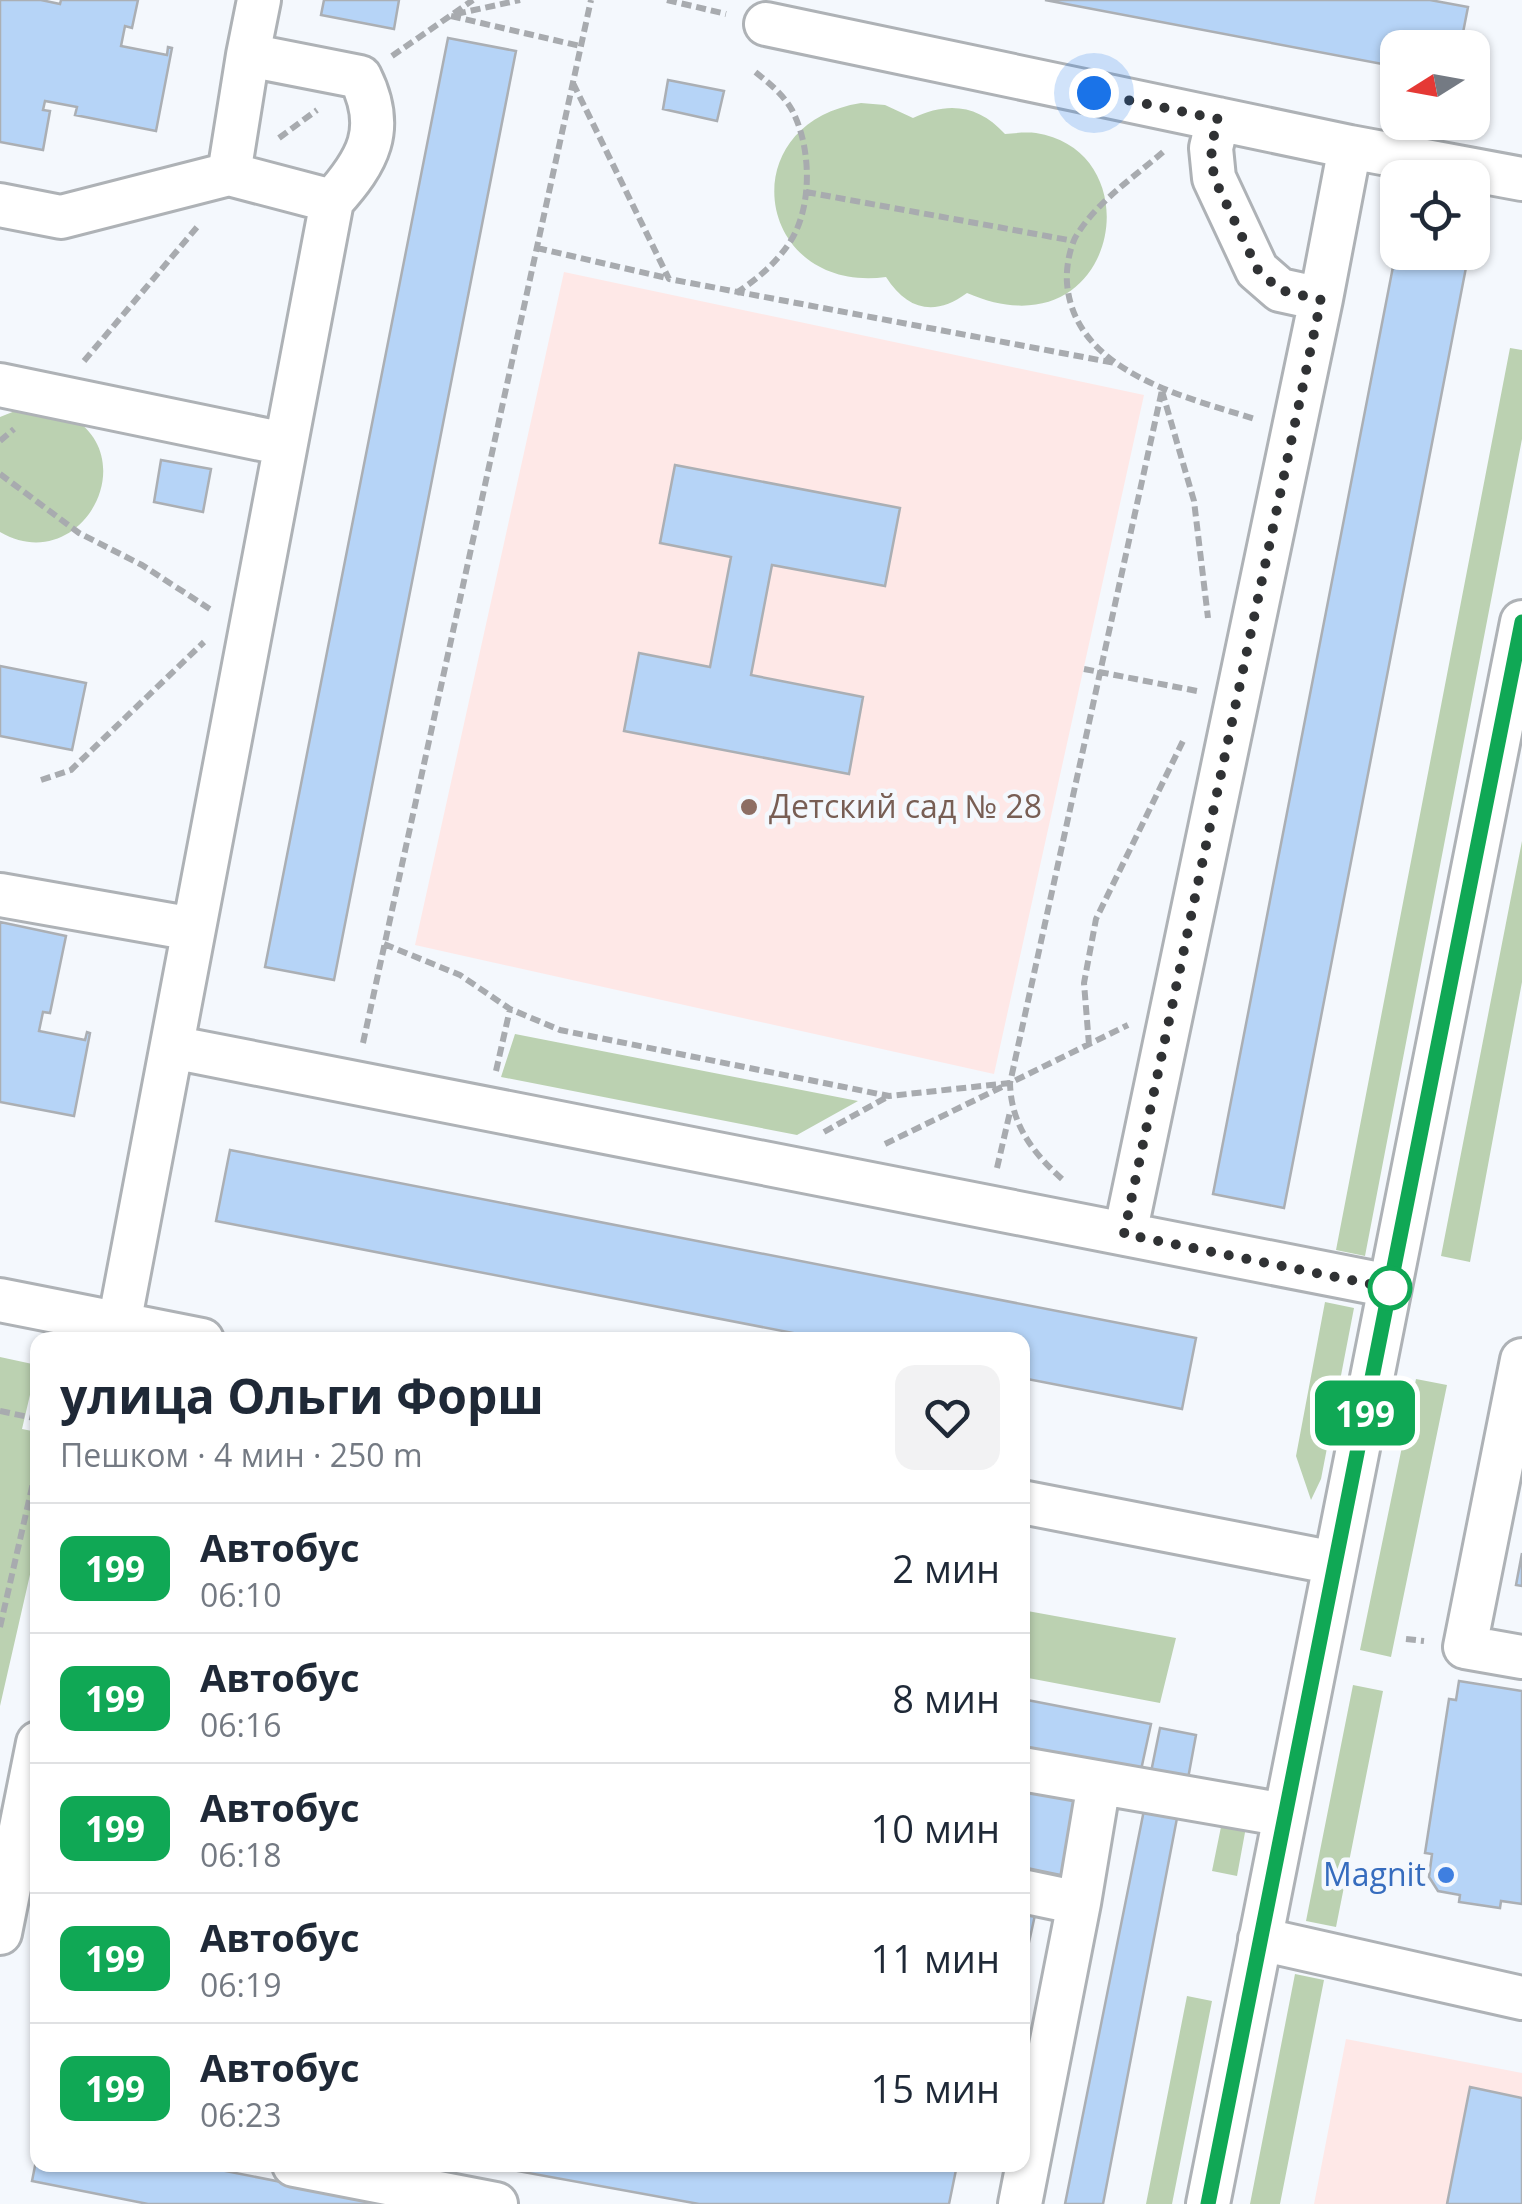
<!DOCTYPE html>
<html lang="ru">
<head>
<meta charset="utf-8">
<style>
	:root { --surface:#fff; --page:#f2f2f3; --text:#1f2937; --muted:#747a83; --line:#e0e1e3 }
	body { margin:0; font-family:"Open Sans",sans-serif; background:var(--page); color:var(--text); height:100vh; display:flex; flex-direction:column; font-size:38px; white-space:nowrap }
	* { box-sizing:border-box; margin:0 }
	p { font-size:32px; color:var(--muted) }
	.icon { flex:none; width:55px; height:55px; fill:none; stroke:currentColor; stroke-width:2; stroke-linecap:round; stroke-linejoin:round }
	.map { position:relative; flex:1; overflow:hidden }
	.drawer { position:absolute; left:30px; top:1332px; width:1000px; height:840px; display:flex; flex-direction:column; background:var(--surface); border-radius:20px; box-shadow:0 2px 8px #0004 }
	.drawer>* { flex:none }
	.badge { padding:0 20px; border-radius:15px; font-size:35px; line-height:65px }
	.needle { width:65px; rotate:259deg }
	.controls { position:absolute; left:1380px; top:30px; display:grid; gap:20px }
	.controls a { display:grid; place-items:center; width:110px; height:110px; border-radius:20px; background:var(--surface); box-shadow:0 2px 8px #0004; font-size:50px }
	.you { position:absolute; width:50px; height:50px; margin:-25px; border:8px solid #fff; border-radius:50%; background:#1a73e8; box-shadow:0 0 0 15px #1a73e833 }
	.map>.badge { position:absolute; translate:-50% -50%; box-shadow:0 0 0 5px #fff }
	.round { display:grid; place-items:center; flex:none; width:105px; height:105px; border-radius:20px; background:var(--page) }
	.summary { display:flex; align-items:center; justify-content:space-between; height:170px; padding:0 30px }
	h1 { font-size:48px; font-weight:700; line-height:75px }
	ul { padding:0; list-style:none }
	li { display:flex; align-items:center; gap:30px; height:130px; padding:0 30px; border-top:2px solid var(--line) }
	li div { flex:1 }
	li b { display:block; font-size:38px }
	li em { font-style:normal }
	li .badge { min-width:110px; font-weight:700; text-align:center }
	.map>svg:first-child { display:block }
	.education { fill:#fee8e7 }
	.green { fill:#bbd1b1 }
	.building { fill:#b6d4f7; stroke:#abafb4; stroke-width:2.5 }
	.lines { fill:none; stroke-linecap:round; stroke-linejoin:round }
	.minor-casing { stroke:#aeb2b6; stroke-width:48 }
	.path { stroke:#a8abaf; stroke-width:6; stroke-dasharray:10 5; stroke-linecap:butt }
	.minor { stroke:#fff; stroke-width:42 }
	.line-casing { stroke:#fff; stroke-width:22 }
	.line { stroke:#10a855; stroke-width:15 }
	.walk { stroke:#303234; stroke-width:10; stroke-dasharray:0 18 }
	.education-dot { fill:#8d6e63; stroke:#f4f8fd; stroke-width:4 }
	.stop-dot { fill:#fff; stroke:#10a855; stroke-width:5 }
	.shop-dot { fill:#3f7fe0; stroke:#f4f8fd; stroke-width:4 }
	.labels { text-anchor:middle; stroke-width:9; stroke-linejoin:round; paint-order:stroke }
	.education-label { font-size:32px; fill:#785e54; stroke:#f4f8fd; text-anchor:start }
	.shop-label { font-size:32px; fill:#366cbe; stroke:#f4f8fd; text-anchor:end }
</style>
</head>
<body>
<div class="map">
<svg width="1522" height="2204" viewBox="0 0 1522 2204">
	<rect width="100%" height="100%" fill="#f4f8fd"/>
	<path class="education" d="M564,272L1144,395L994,1074L415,945Z
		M1346,2039L1522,2073V2204H1314Z"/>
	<path class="green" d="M861,103L885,105L913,118C948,101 979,105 1005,134C1015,133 1026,132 1036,133C1156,152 1117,358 967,293C935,317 907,310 886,277C756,294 729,124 861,103Z
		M1510,348L1522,350V439L1365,1256L1336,1250Z
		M25,407C39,410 59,410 71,417C145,460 79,578 0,532V417Z
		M1522,841V982L1470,1262L1441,1256Z
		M515,1034L858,1101L797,1135L501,1077Z
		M1325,1302L1354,1308L1321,1479L1311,1500L1296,1456Z
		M0,1357L37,1365L22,1429L37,1432V1544L0,1706Z
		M1416,1379L1447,1385L1391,1657L1360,1650Z
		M1022,1610L1176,1638L1160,1703L1023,1677Z
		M1353,1685L1383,1691L1336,1927L1306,1921Z
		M1222,1822L1246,1827L1237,1876L1212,1871Z
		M1295,1974L1324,1980L1280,2204H1250Z
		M1187,1996L1212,2001L1172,2204H1146Z"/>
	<path class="building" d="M0,0H41L60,4L61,0H138L132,28L125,26L121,46L167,55L168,47L172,48L156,131L75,115L77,107L45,101L43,110L50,111L43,150L0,142Z
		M324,0H399L394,29L321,15Z
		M1045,0H1430L1468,7L1460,48H1398V67Z
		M448,38L516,51L334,980L265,967Z
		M668,80L724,91L717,121L663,109Z
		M1398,241V252H1469L1284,1208L1213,1194Z
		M161,460L211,469L203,512L154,502Z
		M675,465L900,508L885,586L772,565L751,675L863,697L849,774L624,731L639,653L710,667L731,557L660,543Z
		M0,666L86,683L72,750L0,736Z
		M0,922L66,936L50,1013L43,1012L39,1031L85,1040L87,1032L90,1033L74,1116L0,1102Z
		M230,1150L1196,1338L1182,1409L1022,1378V1340H829L216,1221Z
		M1522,1553V1586L1516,1585Z
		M1459,1681L1522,1691V1904L1501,1901L1500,1908L1459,1902L1460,1895L1438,1891L1429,1877L1432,1854L1425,1853L1449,1699L1456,1700Z
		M1022,1699L1151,1724L1141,1770L1022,1748Z
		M1160,1728L1196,1735L1187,1784L1150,1777Z
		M1022,1788L1085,1800L1070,1877L1022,1867Z
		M1145,1805L1178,1813L1103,2204H1065Z
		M1022,1912L1035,1915L1022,1974Z
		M1470,2087L1522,2098V2204H1447Z
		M38,2151V2165H195L393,2204H148L32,2181Z
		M502,2165H957L949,2204H699L501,2168Z"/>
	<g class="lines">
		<g class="minor-casing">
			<path id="minor" d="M766,24L1350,147L1522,179
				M1218,119L1211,148L1214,178L1257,270L1280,290L1321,299
				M229,174L248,55
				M0,205L61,217L229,174L332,201
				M0,385L285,444
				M0,895L193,929
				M172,1047L1390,1286
				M1125,1234L1321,299L1350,147
				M0,1300L202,1340
				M116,1340L332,201C368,161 386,129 360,77L248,55L259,0
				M1522,1360L1465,1647L1522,1657
				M1022,1502L1335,1563
				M1022,1769L1285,1815
				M1022,1891L1079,1903
				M0,1933L38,1743
				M1260,1939L1522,1998
				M294,2165L496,2204
				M1020,2204L1079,1903L1099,1783
				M1208,2204L1522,622"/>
		</g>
		<path class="path" d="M667,0L726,14
			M456,14L520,0
			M451,16L580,46
			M392,56L473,0
			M573,83L669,279L1115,363
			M279,138L317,110
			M1163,152C1133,178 1095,203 1075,238C1069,251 1066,269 1067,283C1074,372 1185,397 1255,419
			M806,192L1074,241
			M537,248L667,278
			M736,293C756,280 774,265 788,245C813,210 812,148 792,110C783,94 769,83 754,71
			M84,361L198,226
			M1162,391L1194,501L1208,618
			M0,441L14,429
			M0,474L79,533L142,565L213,611
			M1084,669L1197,691
			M41,780L71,770L204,642
			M384,944L460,975L510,1009L560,1030L889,1096L1010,1083L1128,1025
			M363,1043L591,0
			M1089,1045L1084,983L1096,919L1183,741
			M496,1071L510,1009
			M824,1132L887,1097
			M885,1144L1004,1086
			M997,1168L1010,1112
			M1062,1179C1032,1152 1011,1124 1010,1083L1162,390
			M0,1411L38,1419
			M0,1627L38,1461
			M1406,1639L1424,1641"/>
		<use href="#minor" class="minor"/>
	</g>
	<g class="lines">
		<g class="line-casing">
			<path id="line" d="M1208,2204L1522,622"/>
		</g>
		<use href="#line" class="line"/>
		<path class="walk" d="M1094,93L1218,119L1211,148L1214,178L1258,270L1280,290L1321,300L1124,1234L1390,1288"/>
	</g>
	<circle class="education-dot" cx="749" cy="807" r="10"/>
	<circle class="stop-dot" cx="1390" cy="1288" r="20"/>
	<circle class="shop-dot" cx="1446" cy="1875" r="10"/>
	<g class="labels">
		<g class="education-label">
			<text x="769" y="818">Детский сад № 28</text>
		</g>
		<g class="shop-label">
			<text x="1426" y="1886">Magnit</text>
		</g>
	</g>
</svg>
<div class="controls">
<a><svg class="needle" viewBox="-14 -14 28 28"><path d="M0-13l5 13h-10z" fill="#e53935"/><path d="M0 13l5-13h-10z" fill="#747a83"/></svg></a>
<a><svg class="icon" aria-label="locate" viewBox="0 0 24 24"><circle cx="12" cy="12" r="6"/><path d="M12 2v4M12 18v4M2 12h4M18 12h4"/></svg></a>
</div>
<div class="you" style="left:1094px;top:93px"></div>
<b class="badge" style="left:1365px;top:1413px;background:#10a855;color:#fff">199</b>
<section class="drawer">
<div class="summary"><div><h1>улица Ольги Форш</h1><p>Пешком · 4 мин · 250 m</p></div><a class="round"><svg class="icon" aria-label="heart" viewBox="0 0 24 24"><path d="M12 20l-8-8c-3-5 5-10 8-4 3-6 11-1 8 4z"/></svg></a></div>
<ul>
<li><span class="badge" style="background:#10a855;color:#fff">199</span><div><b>Автобус</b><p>06:10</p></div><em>2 мин</em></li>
<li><span class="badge" style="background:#10a855;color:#fff">199</span><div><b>Автобус</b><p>06:16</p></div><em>8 мин</em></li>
<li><span class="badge" style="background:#10a855;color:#fff">199</span><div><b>Автобус</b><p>06:18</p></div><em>10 мин</em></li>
<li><span class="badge" style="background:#10a855;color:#fff">199</span><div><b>Автобус</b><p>06:19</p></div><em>11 мин</em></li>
<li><span class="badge" style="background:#10a855;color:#fff">199</span><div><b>Автобус</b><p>06:23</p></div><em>15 мин</em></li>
</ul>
</section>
</div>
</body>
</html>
